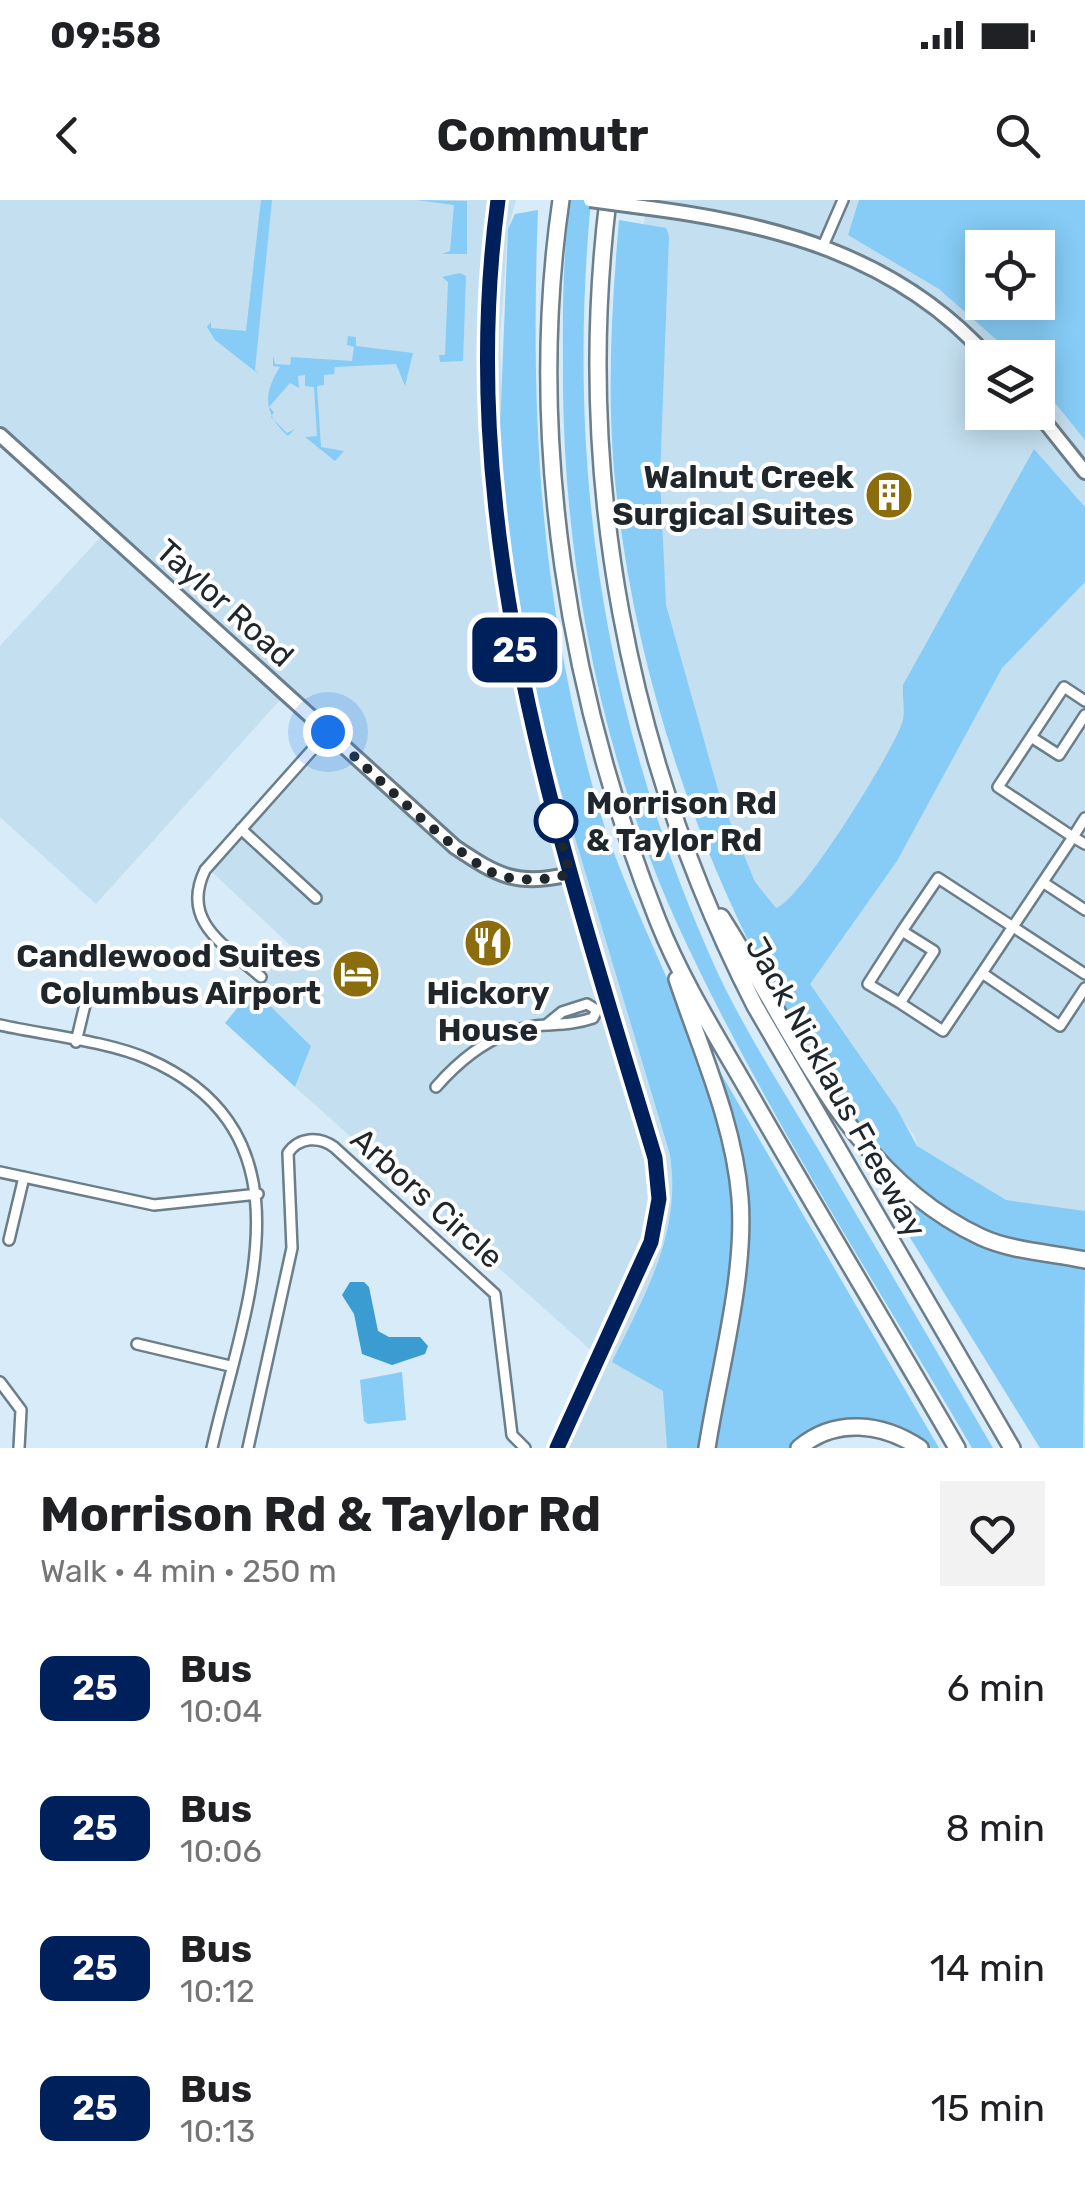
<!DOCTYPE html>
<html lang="en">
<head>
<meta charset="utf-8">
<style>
	:root { --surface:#fff; --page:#f2f2f2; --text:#202124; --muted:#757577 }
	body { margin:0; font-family:Rubik,sans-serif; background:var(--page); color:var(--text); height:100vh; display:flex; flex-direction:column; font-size:38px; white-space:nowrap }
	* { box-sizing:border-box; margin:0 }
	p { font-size:32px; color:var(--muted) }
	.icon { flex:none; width:55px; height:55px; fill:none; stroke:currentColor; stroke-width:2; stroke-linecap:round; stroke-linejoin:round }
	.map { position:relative; height:1248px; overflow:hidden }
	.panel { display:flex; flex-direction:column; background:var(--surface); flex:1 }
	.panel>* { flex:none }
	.badge { padding:0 20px; border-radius:15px; font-size:35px; line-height:65px }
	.fabs { position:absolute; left:965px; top:30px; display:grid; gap:20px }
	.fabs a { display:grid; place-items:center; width:90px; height:90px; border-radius:0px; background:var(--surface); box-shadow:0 5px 25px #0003; font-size:50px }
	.you { position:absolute; width:50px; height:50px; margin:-25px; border:8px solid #fff; border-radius:50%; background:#1a73e8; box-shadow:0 0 0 15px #1a73e833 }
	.map>.badge { position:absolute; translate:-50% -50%; box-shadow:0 0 0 5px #fff }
	.round { display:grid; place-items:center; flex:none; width:105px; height:105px; border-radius:0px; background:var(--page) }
	.overview { display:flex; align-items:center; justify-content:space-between; height:170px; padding:0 40px }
	h1 { font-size:48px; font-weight:700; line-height:75px }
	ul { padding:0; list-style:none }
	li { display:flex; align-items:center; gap:30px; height:140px; padding:0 40px }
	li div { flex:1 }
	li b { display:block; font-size:38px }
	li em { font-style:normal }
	li .badge { min-width:110px; font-weight:700; text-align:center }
	.status { display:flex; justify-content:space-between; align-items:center; height:70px; padding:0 50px; background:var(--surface); direction:ltr }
	.status svg { height:28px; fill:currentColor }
	header { display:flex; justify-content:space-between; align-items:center; height:130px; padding:0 40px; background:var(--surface); font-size:45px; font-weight:700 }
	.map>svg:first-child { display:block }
	.built { fill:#c4dff0; fill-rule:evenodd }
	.green { fill:#86ccf6; fill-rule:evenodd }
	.water { fill:#3a9cd0 }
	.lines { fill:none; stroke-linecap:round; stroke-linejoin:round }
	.minor-casing { stroke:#6b7e89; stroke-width:14 }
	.secondary-casing { stroke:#6b7e89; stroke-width:18 }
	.motorway-casing { stroke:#6b7e89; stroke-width:20 }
	.minor { stroke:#fff; stroke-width:9 }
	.secondary { stroke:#fff; stroke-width:12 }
	.motorway { stroke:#fff; stroke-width:15 }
	.secondary-bridge-casing { stroke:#6b7e89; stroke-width:18; stroke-linecap:butt }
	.secondary-bridge { stroke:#fff; stroke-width:12 }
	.line-casing { stroke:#fff; stroke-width:22 }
	.line { stroke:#00205b; stroke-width:15 }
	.walk { stroke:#20272c; stroke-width:10; stroke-dasharray:0 18 }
	.stop-dot { fill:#fff; stroke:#00205b; stroke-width:5 }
	.labels { text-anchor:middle; stroke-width:8; stroke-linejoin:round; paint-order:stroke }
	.poi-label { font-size:32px; font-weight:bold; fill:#20272c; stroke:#fff; text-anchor:end }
	.street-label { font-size:32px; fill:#20272c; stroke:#fff }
	.stop-label { font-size:32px; font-weight:bold; fill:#20272c; stroke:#fff; text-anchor:start }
</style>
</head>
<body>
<div class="status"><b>09:58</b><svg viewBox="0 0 49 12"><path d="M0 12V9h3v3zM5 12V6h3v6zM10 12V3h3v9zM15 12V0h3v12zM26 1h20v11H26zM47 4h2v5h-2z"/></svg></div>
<header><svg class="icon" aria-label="back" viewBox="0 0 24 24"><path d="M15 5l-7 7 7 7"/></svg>Commutr<svg class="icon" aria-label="search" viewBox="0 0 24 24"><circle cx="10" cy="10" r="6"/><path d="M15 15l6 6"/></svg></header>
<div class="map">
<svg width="1085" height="1248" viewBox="0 0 1085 1248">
	<rect width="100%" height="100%" fill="#d7ebf8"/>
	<path class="built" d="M0,0H516L508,29L500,137L502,222L498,240L507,356L539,518L670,956L676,991L660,1064L667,1248H547L592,1151L295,887L311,846L253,789L291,746L211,671L329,543L280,500L96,704L0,617V446L111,326L0,227Z
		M648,0H1085V1019L1007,1005L917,946L915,937L810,794L736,667L665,475L634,76ZM982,48H1038V102H982ZM982,158H1038V212H982Z"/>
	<path class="green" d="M261,0H272L255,170L260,175L215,140L207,127L211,122V128L246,131Z
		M416,0L467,1V54H442L450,51L454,5Z
		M571,0H591C566,266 603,513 711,758C740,824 781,886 818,949C876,1048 935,1148 993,1248H972C876,1083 770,920 688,747C606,576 565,378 563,189C563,127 561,62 571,0Z
		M859,0H1085V240L1038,182V158L1016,157L939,89L848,35ZM982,48H1038V102H982Z
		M538,10C530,215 540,403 597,602C632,726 729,875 734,1001C737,1075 710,1173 698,1248H667L663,1191L612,1162C645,1094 682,1033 670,955L539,518L507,356L498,277L508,29L515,14Z
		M619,20L666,28L669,36L660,277L666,405L720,597L755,682L776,708C801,701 892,553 902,523C906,513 902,497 903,485L1034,249L1085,307V382L1002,468L897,661L810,784L897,909L917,946L1006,1000L1085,1011V1054C1025,1047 964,1029 917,991C861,944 822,878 787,815C693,646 632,463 614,270C607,186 612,103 619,20Z
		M460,73L466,76L463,161L440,162L439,155H445L448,82L442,77Z
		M348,136L356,137V146L413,153L405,186L396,164L335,167L334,174L324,175V185L317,186L321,247L344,251L335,261L305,237L317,236L314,187L305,186V175L298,176L299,188L290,183L269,207L274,212L271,217L287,233L295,229L288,236C263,214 263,193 280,167L273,166V156L275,164L290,165L291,157L352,161L354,147L347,145Z
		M253,789L311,846L295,887L225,823Z
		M716,865L939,1248H926L869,1224L792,1248H715L744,1024L712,869Z
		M865,958C923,1021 998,1063 1085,1067L1083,1248H1040L862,960Z
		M402,1172L406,1220L368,1224L364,1221L360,1180Z"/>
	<path class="water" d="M350,1082H364L369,1087L378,1131L389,1137H420L428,1146L425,1154L392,1165L362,1154L354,1114L342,1095Z"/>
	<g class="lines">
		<g class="minor-casing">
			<path id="minor" d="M823,46L843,0
				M1085,501L1064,487L998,587L1073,637L1085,618
				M1031,537L1059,555L1085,515
				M241,629L316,698
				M1085,644L1073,637L982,773L1060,826L1085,788
				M1044,683L1085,710
				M902,731L868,784L900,803L934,751L902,731L938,678L1085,774
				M261,777C225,745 180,722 205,670L328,532
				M900,803L943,831L982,773
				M0,825C45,835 107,841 148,859C321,935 243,1110 212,1248
				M546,825L562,812L587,804L597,810L610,807
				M76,842L89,788
				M436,887C464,855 501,827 546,825C563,824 575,824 593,818L597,810
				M0,972L154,1005L258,994
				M9,1040L24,977
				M137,1144L230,1166
				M0,1182L21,1210L19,1248
				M248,1248L292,1048L288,953C299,937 319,936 334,947L495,1094L512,1235L525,1248"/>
		</g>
		<g class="secondary-casing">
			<path id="secondary" d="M498,0C452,330 561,646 655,958L659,999L651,1043L557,1248
				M642,7C772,23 897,55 989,158
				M1037,212L1085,272
				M0,235L455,647C498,676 518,687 570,674"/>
		</g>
		<g class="motorway-casing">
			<path id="motorway" d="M561,0C526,240 569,497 658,721C683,784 721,843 754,901C821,1018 890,1132 957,1248
				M608,0C574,277 628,558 755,806L1012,1248
				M721,717C796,833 848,975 981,1037C1011,1051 1052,1053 1085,1060
				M677,779C701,851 734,923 740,998C746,1076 719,1170 707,1248
				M799,1248C835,1217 883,1223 920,1248"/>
		</g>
		<use href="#minor" class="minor"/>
		<use href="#secondary" class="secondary"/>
		<use href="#motorway" class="motorway"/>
		<g class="secondary-bridge-casing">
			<path id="secondary-bridge" d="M590,0L642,7"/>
		</g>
		<use href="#secondary-bridge" class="secondary-bridge"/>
	</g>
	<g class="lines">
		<g class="line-casing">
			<path id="line" d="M498,0C453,331 561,646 655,958L659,999L651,1042L557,1248"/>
		</g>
		<use href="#line" class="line"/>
		<path class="walk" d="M328,532C362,562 466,667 501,676C526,682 547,680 570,674L556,621"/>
	</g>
	<defs>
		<g id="building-disc" transform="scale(2.5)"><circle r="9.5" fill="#8b6d0e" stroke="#fff"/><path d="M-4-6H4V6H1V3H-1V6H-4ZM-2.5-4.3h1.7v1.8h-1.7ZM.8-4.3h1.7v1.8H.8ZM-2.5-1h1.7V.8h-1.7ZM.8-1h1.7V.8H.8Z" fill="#fff"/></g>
		<g id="restaurant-disc" transform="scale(2.5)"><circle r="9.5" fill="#8b6d0e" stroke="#fff"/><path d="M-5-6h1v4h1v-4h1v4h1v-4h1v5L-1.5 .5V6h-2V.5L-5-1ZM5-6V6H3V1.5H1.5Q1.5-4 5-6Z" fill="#fff"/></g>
		<g id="hotel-disc" transform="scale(2.5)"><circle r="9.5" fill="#8b6d0e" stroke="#fff"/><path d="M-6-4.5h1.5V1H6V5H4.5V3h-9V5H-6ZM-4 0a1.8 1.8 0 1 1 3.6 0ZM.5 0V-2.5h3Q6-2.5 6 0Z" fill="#fff"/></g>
	</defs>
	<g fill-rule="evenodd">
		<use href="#building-disc" x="889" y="295"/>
		<use href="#restaurant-disc" x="488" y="743"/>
		<use href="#hotel-disc" x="356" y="774"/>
	</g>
	<circle class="stop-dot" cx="556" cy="621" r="20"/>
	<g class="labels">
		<g class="poi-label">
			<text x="854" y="288">Walnut Creek<tspan x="854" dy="37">Surgical Suites</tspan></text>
			<text x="321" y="767">Candlewood Suites<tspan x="321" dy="37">Columbus Airport</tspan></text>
			<text x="488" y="804" text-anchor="middle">Hickory<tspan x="488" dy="37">House</tspan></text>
		</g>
		<g class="street-label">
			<text transform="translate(225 403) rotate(42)" y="11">Taylor Road</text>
			<text transform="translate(836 887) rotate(61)" y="11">Jack Nicklaus Freeway</text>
			<text transform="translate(427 998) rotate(42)" y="11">Arbors Circle</text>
		</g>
		<g class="stop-label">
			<text x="586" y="614">Morrison Rd<tspan x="586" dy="37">&amp; Taylor Rd</tspan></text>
		</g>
	</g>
</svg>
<div class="fabs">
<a><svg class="icon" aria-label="locate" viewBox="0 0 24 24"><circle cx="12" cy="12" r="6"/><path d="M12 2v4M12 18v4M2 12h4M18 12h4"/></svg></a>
<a><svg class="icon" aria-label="layers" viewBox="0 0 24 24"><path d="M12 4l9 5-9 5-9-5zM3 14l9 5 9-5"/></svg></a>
</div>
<div class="you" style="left:328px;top:532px"></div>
<b class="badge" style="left:515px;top:450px;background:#00205b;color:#fff">25</b>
</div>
<section class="panel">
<div class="overview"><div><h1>Morrison Rd &amp; Taylor Rd</h1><p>Walk · 4 min · 250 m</p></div><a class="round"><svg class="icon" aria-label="heart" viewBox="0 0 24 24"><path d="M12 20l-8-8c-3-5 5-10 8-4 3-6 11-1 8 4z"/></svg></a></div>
<ul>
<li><span class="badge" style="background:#00205b;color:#fff">25</span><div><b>Bus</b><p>10:04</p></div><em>6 min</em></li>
<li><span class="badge" style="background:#00205b;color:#fff">25</span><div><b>Bus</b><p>10:06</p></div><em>8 min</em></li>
<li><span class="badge" style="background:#00205b;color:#fff">25</span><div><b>Bus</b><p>10:12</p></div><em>14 min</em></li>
<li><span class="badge" style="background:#00205b;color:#fff">25</span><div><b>Bus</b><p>10:13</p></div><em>15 min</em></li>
</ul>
</section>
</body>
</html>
